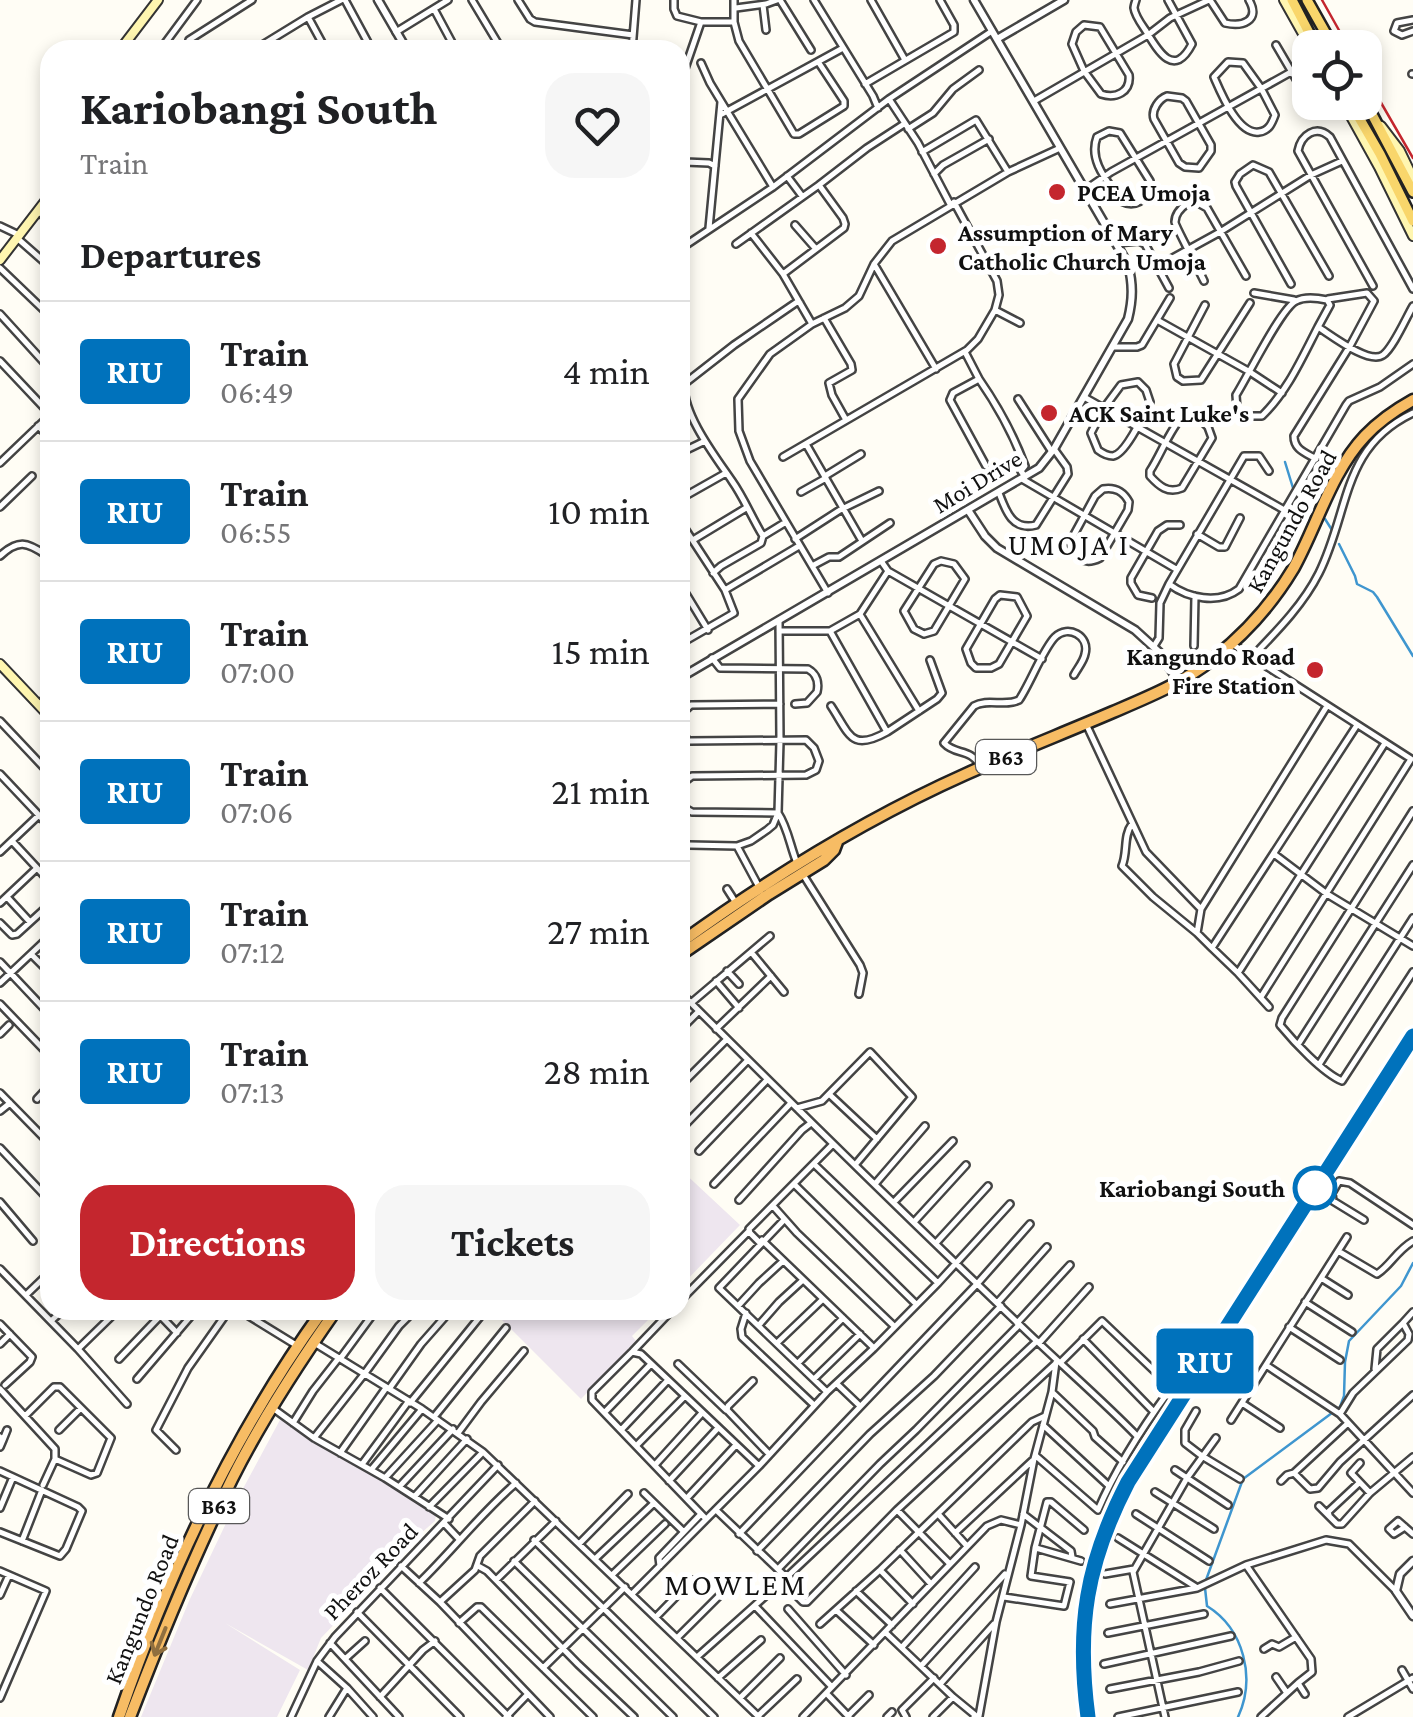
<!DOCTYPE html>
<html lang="en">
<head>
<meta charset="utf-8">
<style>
	:root { --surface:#fff; --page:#f6f6f6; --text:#202124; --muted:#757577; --line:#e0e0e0; --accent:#c4262e }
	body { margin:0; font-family:"Crimson Pro",serif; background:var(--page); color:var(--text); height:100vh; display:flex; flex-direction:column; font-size:38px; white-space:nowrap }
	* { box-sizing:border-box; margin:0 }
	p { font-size:32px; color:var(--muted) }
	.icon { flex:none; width:55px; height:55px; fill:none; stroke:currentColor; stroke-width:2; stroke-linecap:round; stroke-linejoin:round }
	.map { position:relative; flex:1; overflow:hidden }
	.drawer { position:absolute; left:40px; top:40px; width:650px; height:1280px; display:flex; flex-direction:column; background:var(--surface); border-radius:30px; box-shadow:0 5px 15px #0003 }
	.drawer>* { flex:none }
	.badge { padding:0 20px; border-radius:8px; font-size:35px; line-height:65px }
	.buttons { position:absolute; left:1292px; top:30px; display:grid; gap:20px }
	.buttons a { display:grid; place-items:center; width:90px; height:90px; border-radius:20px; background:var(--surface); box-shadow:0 5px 15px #0003; font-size:50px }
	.map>.badge { position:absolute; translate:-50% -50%; box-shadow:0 0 0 5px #fff }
	h2 { padding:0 40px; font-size:38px; line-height:90px }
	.round { display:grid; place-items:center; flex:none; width:105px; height:105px; border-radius:30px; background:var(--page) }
	.summary { display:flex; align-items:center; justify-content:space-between; height:170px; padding:0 40px }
	h1 { font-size:48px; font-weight:700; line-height:75px }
	.action { display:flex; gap:20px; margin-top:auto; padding:20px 40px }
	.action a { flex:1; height:115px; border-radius:30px; background:var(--accent); color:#fff; font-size:40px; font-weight:700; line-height:115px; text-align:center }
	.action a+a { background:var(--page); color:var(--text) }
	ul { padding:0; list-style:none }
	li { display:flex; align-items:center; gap:30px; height:140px; padding:0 40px; border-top:2px solid var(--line) }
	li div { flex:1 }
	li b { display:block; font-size:38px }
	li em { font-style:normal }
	li .badge { min-width:110px; font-weight:700; text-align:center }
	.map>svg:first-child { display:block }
	.industrial { fill:#eee6ef }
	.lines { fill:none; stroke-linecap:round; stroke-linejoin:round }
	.stream { stroke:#3f96cf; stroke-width:2.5 }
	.minor-casing { stroke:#444; stroke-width:10 }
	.tertiary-casing { stroke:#444; stroke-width:11 }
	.secondary-casing { stroke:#333; stroke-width:12 }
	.primary-casing { stroke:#222; stroke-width:14 }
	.trunk-casing { stroke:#222; stroke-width:15 }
	.minor { stroke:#fff; stroke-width:5 }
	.tertiary { stroke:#fff; stroke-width:6 }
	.secondary { stroke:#fff6b0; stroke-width:8 }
	.primary { stroke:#f9d66b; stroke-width:9 }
	.trunk { stroke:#f7bc64; stroke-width:10 }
	.rail { stroke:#c4262e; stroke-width:2.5 }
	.oneway { stroke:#906f3f }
	.line-casing { stroke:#fff; stroke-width:22 }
	.line { stroke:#0072bc; stroke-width:15 }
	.poi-dot { fill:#c4262e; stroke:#fff; stroke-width:4 }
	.stop-dot { fill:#fff; stroke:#0072bc; stroke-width:5 }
	.labels { text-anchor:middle; stroke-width:10; stroke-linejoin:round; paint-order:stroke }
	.shield { fill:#fff; stroke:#585858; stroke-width:2.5 }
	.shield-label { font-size:22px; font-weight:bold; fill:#111 }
	.poi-label { font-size:25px; font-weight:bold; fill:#111; stroke:#fff; text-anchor:start }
	.street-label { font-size:25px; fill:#111; stroke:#fff }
	.stop-label { font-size:25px; font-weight:bold; fill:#111; stroke:#fff; text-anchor:end }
	.quarter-label { font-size:30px; letter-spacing:2.5px; fill:#111; stroke:#fff }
</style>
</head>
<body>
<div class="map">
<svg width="1413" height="1717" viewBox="0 0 1413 1717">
	<rect width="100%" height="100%" fill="#fffdf5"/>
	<path class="industrial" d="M680,1169L740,1225L680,1287Z
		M492,1310H658L632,1336L636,1341L581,1399Z
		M281,1418L436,1514L435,1521L404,1548L376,1581L321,1638L308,1670L225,1623L300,1670L277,1717H141L189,1601L238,1498Z"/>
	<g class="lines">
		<path class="stream" d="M1285,462L1293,488
			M1325,519L1332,530
			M1339,544L1355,576L1357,584L1373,592L1377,597L1413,656
			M1206,1580L1243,1479L1340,1407L1344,1396L1345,1362L1349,1341L1401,1286L1413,1263
			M1205,1588L1207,1606C1244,1629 1256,1678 1238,1717"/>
		<g class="minor-casing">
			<path id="minor" d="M345,0L372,50
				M472,0L502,50
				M518,0L530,19L535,22L633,35
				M674,0V9L677,16L701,22H734
				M734,0V22L739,41L794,134H799L844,106V101L819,63
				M780,0L811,50
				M814,0L873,96L878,108
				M871,0L905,60
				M1136,0C1135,3 1134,6 1134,8C1135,16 1142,25 1146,31C1158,51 1174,79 1192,44L1168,0
				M1210,0L1225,23C1242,27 1261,21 1249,0
				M763,5L766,30
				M736,8L766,4L777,0
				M434,9L456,50
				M308,17L326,50
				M1084,25L1100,27L1129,75C1131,92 1116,99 1101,94L1084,71L1072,44L1076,32Z
				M1394,31L1397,23L1413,20
				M1394,31L1402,35L1413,31
				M396,32L448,0
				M189,40L252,0
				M1276,45L1303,91L1310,95
				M160,50L197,0
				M254,50L308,17L341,0
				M444,50L453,45
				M632,50L636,0
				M1228,62L1243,63L1261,88L1275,115C1272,123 1269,131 1259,132C1238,135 1221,93 1214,77Z
				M701,63L710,83L773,187
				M1412,74H1413
				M680,83L701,22
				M865,84L954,32V25L940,0
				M1167,96L1182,98L1186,101L1211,145V151L1199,168L1185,167L1179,163L1154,119C1151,110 1159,99 1167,96Z
				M889,99L918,143L950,204
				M1034,101L1148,35L1170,18L1209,0
				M720,115L843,48
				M908,129L933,113L953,89L979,70
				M1109,131L1120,133L1150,181L1151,187C1146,200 1135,208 1121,201C1108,182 1088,161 1097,137Z
				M922,152L976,120L1008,172
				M680,156L685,162L709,163L715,166
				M934,174L943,165L989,139
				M787,176L802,196
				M819,185L867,148L904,124
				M1085,190L1111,172L1291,72
				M954,202L997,281L999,295L995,310L1020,323
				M38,211L50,222
				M795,225L816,249
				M0,226L19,235
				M709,228L721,102
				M751,233L783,274L812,324
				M17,238L50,267
				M1117,243L1139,241L1145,244L1169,288
				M736,244L819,185L843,218L845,224L844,228L783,274
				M680,249L773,187L889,99L992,31
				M874,264L936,369
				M1158,266L1220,232L1311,175L1342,161
				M0,268L50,316
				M1204,281C1200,272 1175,226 1175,222C1175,213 1182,207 1188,203H1198L1207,208L1246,276
				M1291,284L1236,186L1235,182L1240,174L1253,165L1269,172L1329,276
				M1373,286L1298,151C1301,135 1316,124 1330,137L1413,289
				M1254,293L1294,300
				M1205,305L1174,364L1177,377L1183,381L1201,380L1250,303
				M0,314L50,369
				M824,318L851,364L852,370L829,383L832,395L846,420
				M1157,320L1250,372L1282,393
				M1318,327L1330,305L1327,300C1318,298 1305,296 1296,301C1281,308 1247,378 1236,395L1237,409L1243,416H1262C1287,392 1302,358 1318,327C1331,335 1369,365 1383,355C1393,348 1406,318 1413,306
				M1114,347H1137L1142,345L1170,298
				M965,352L979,379
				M0,361L50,414
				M1138,382L1146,390L1150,402C1144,414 1126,454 1113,456C1108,456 1102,453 1098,450L1091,433L1104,408L1121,385Z
				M1084,397L1286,511
				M1018,399L1052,452
				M1183,416L1198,417L1208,427L1212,438L1182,488C1168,494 1159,486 1150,476V471C1160,456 1171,427 1183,416Z
				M38,426L50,438
				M806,444L862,541
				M680,453L705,441
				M783,457L967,350L978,339L995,310
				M1316,459C1306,453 1294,450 1294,436L1350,346L1374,301L1367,293L1328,299
				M0,463L50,415
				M986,466L950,400L953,393L979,379C997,405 1014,436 1025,466L1021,471L1025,477
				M1269,471L1259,456H1244L1169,584C1188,598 1218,605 1239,589L1346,405L1349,401L1380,387L1413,364
				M825,476L861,454
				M1022,479L1176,569
				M1103,489C1115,487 1123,491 1129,502L1128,510L1100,558C1084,566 1074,558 1070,542L1095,496Z
				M801,492L826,478
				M999,493C1006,512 1013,531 1036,525L1068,474L1067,467L1054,449
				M680,499L726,473
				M0,507L32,476
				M680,521L725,590L734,613L680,644
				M1197,534L1219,547H1225L1240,518
				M763,536L786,522
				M795,539L840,510L879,491
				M693,540L746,508
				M0,556C18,539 27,542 46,555L50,554
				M941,561L954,564L965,579L934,631L924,634L914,629L904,611L934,564Z
				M812,566L829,557H839L890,523
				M888,571L1042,659
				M713,573L721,566L761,543L763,536C752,518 744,498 732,481C715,456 683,415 684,384L734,345L797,302L800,303
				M680,584L708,630
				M725,590L799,546
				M828,593L750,461L739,431L738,399L770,354L812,324L845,308L859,296L874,264L892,241L1008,172L1060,148
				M1000,595L1017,597L1027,616L999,664L991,668H976L971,663L966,649L995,599Z
				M1152,598L1138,595L1131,583V578L1158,531L1167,525H1180
				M861,616L919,711
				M779,631H830L860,614L888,571L881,561
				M830,631L887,732L937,699L942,693L930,660
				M1232,644L1411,759L1261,997
				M1154,646L1159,638L1160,603L1169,584
				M1194,646L1195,596
				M1252,657C1276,632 1303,605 1319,573C1350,511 1341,447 1413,413
				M712,658L720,668L808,669C817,674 819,683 817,692L807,703L795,704
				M38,705L50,694
				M831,706C850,735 851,752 887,732
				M680,715L691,705L780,704
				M0,721L50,774
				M1087,726L1146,852L1201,909L1197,933L1212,948
				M680,733L689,741L806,740L814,748L819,761L816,770L806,775L692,776L684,782L680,788
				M981,767C970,747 956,756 944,743L974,706C987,698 1005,707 1019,700C1030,684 1043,649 1055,637C1068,624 1090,636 1085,654C1084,661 1077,669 1074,675
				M0,774L50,827
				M680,801L683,807L692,812L778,813C788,828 790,846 797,863
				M1413,811L1282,1018L1280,1025C1294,1042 1323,1073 1342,1081L1413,972
				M1132,824C1123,836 1128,852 1122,866L1153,897L1197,933
				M12,841L50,882
				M689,845L737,846L751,841L767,830L773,825L778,813L780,741L779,620
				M737,846L759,887
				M0,852L39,815
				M1274,854L1327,894L1413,946
				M802,873L860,965L863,973L859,994
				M727,889L736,903
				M7,897L30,922
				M0,903L37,868
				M1201,909L1327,706
				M0,923L12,935L17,934L50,904
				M751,952L784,992
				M31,954L50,973
				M0,962L50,1015
				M727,971L739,984
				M1238,973L1212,948L1357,725
				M716,981L739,1008
				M0,983L50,936
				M680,992C793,1105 907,1217 1022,1327C1060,1364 1100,1398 1137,1436
				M691,1003L770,936
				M0,1004L50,1056
				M1269,1007L1238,973L1385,743
				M716,1029L771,976
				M680,1030L699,1011
				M0,1034L9,1025
				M1299,1043L1413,865
				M1320,1063L1413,918
				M680,1086L726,1040
				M0,1093L50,1144
				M829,1094L877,1139
				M37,1099L50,1085
				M797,1108L822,1101L870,1052L912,1097L855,1165
				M0,1111L10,1103
				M680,1130L747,1061
				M0,1148L50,1201
				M699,1151L767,1080
				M814,1164L938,1283
				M714,1184L791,1103
				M794,1184L916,1304
				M875,1184L925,1126
				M739,1200L802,1130L811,1123
				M0,1202L33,1241
				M894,1202L953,1141
				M773,1206L797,1233L894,1326
				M784,1220L719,1288L827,1392
				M1364,1220L1333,1201L1332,1193L1339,1181L1350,1183L1413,1225
				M914,1222L966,1165
				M762,1240L874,1348
				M759,1242L750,1233L749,1229L833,1144
				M936,1243L988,1186
				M1338,1251L1377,1274C1391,1265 1396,1251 1413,1241
				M0,1269L78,1349L127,1404
				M1321,1278L1348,1295
				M26,1295L50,1272
				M680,1301L749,1231
				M999,1301L1047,1247
				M1305,1302L1352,1332
				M738,1306L759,1283L783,1261
				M155,1310L177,1333
				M239,1310L296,1345
				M746,1313L741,1329L742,1337L814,1405
				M51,1321L63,1310
				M1017,1323L1070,1265
				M0,1324L32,1357L30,1362L5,1385
				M759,1325L779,1302L803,1280
				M1289,1327L1340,1360
				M1083,1339L1154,1412
				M777,1343L823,1299
				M1039,1343L1089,1287
				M0,1344L10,1334
				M316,1344L422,1409L483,1452L759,1717
				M78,1349L118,1310
				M633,1351L672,1310
				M119,1359L161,1315
				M340,1359L376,1310
				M798,1363L843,1318
				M678,1364L726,1410
				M1266,1365L1340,1414L1413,1493
				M1375,1369L1377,1349L1403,1323
				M137,1379L196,1310
				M814,1379L860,1334
				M753,1381L728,1406L727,1410L769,1454
				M837,1384L860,1406
				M0,1389L55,1449V1459
				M389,1389L421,1344L451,1310
				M1052,1392L1093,1431L1095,1437L1123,1462
				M410,1403L483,1313
				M1242,1403L1280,1428
				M274,1409L314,1438L385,1478L449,1519
				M1196,1411L1185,1430V1443L1202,1456L1240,1479
				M605,1412L651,1364
				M1340,1414L1353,1393L1408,1340L1409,1334L1403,1323L1413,1312
				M25,1416L54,1387H60L111,1438L97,1473L91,1475L55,1459
				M434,1417L506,1328
				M1231,1420L1347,1237
				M293,1423L313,1391L338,1359
				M1043,1425L1109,1486
				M622,1429L668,1380
				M59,1430L81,1408
				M458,1433L481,1402L524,1351
				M0,1437L3,1440L0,1447
				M314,1438L365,1373L399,1326L415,1310
				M3,1440L7,1430
				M637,1445L684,1397
				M176,1450L156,1430L188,1368L229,1310
				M340,1453L386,1388
				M1036,1456L1098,1510C1116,1468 1142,1428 1169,1391L1168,1384L1102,1321L1061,1362
				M363,1463L408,1402
				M1360,1463L1351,1473L1370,1493
				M655,1465L702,1413
				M371,1470L422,1409
				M1175,1470L1228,1505
				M0,1471L78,1507L82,1511L66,1549L60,1556L0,1532
				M1294,1473L1310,1489L1318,1488L1340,1462L1413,1395
				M385,1478L438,1420
				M669,1481L718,1428
				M1281,1481L1287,1475L1294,1473L1348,1423
				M43,1485L55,1459
				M399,1487L453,1429
				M1155,1492L1214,1529
				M644,1493L683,1531
				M415,1496L467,1439
				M687,1498L736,1445
				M1319,1506L1337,1524H1342L1370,1493L1413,1457
				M429,1507L483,1452
				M0,1508L13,1477
				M716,1510L786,1577
				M897,1510L950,1564
				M1023,1514L1071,1551L1072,1557
				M1136,1514L1209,1561
				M939,1515L967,1546
				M1329,1515L1328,1512L1359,1483
				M706,1519L592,1400V1392L632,1352L641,1354L759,1466
				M444,1523L459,1539
				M1389,1529L1398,1521L1413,1534
				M1389,1529L1394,1534L1405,1527
				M955,1533L1032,1461
				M739,1534L977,1284L1030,1224
				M1118,1538L1196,1587
				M534,1540L714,1717
				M22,1541L42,1490
				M579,1544L628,1494
				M1036,1548L1081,1561
				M900,1550L931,1584
				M757,1551L870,1434L934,1376L1001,1306
				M596,1558L654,1503
				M514,1561L673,1717
				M1246,1565L1311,1659L1312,1672L1298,1683L1305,1694
				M401,1566L440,1602L550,1717
				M478,1566L487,1571L578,1664L634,1717
				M660,1566L659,1558L701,1514
				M778,1569L880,1464L916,1430L1019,1325
				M880,1570L913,1604
				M0,1571L46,1591L0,1698
				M1105,1574L1134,1569
				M612,1575L665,1524
				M496,1580L556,1521
				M782,1581L803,1602H807L897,1510L1056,1363
				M419,1583C453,1550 480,1514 516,1483
				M380,1588L509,1717
				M856,1591L892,1625
				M633,1593L759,1466L827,1392L874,1348L938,1283L1010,1204
				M0,1595L9,1575
				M1004,1597L1064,1606L1070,1582L1031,1576L1035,1548L1047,1502H1051L1084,1530
				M440,1602L475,1570L480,1556L535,1501
				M1110,1604L1197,1588L1246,1565L1326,1540L1349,1544L1396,1591
				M755,1606L832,1687
				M788,1609L846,1675
				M836,1610L874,1645
				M357,1612L460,1717
				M656,1617L692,1580
				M459,1623L477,1607H481L593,1717
				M820,1624L880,1570L1032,1422L1045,1416
				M886,1633L953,1697L975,1715
				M1108,1633L1204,1614
				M677,1638L722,1593
				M330,1643L399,1717
				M903,1646L975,1567
				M1264,1649L1272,1644L1279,1647L1296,1637
				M697,1657L790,1574L1037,1341
				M345,1659L365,1641
				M317,1661L347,1688L373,1717
				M1104,1664L1231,1636
				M921,1666L1005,1574
				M543,1668L625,1587
				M1402,1670L1413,1689
				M1276,1677L1287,1693
				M718,1678L761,1640
				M941,1683L994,1624
				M1110,1689L1199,1672L1239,1661
				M827,1694L849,1717
				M380,1697L423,1650L435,1641
				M740,1698L780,1658
				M758,1716L797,1679
				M848,1716L869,1695
				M291,1717L317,1661L335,1637L498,1465
				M329,1717L347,1688
				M506,1717L527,1695
				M803,1717L987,1526L1001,1520L1021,1525
				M887,1717L892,1712
				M906,1717L902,1710L934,1678
				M933,1717L953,1697
				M974,1717L979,1716L996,1622L1021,1525L1034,1459L1052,1392L1056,1362
				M1118,1717L1238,1692
				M1165,1717L1133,1572L1187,1478L1216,1438
				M1261,1717L1298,1683
				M1348,1717L1413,1678"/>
		</g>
		<g class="tertiary-casing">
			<path id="tertiary" d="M378,0L407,50
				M997,39L1064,0
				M968,510L985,536L997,548L1135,630L1159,652L1179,682
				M680,678L1039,468L1054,449L1128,319C1133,299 1133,284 1128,264L974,0
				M1413,1561L1400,1574L1396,1591L1413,1616"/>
		</g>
		<g class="secondary-casing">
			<path id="secondary" d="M1284,0L1311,48
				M120,50L158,0
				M1343,102L1379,167L1413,236
				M1381,126L1400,151L1413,178
				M0,260L50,195
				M0,664L50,717"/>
		</g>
		<g class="primary-casing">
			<path id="primary" d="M1292,0L1317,48
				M1307,0L1334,48
				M1365,101L1413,192
				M1350,102L1380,154L1413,221"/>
		</g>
		<g class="trunk-casing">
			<path id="trunk" d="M680,943C770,878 865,819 966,774C1015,752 1064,733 1113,712C1148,697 1183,683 1213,659C1245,634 1272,604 1293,569C1317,526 1331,472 1365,436C1379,421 1395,410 1413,400
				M680,955L769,894L824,860L834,850L837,842
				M119,1717C168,1574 234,1433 323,1310
				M130,1717C161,1636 194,1556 232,1479C262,1419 298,1364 336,1310"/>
		</g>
		<use href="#minor" class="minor"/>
		<use href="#tertiary" class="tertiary"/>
		<use href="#secondary" class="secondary"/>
		<use href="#primary" class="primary"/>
		<use href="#trunk" class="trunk"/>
		<path class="rail" d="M1322,0L1349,48
			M1365,75L1413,158
			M1088,1717C1076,1626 1086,1563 1128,1482L1413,1035"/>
	</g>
	<defs><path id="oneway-shaft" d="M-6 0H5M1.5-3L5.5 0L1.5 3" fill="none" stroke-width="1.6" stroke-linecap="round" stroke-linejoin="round" transform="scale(2.5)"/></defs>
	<use class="oneway" href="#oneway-shaft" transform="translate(160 1642) rotate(112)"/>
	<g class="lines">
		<g class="line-casing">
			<path id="line" d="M1088,1717C1076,1627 1086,1563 1128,1482L1413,1036"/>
		</g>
		<use href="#line" class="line"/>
	</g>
	<g class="poi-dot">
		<circle cx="1057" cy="192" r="10"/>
		<circle cx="938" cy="246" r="10"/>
		<circle cx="1049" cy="413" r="10"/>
		<circle cx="1315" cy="670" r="10"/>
	</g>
	<circle class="stop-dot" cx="1315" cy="1188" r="20"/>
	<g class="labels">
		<g class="shield">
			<rect x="976" y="740" width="60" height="34" rx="8"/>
			<rect x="189" y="1489" width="60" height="34" rx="8"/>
		</g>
		<g class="shield-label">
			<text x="1006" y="765">B63</text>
			<text x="219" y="1514">B63</text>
		</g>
		<g class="poi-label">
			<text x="1077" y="201">PCEA Umoja</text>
			<text x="958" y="241">Assumption of Mary<tspan x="958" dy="29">Catholic Church Umoja</tspan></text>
			<text x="1069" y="422">ACK Saint Luke's</text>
			<text x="1295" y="665" text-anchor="end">Kangundo Road<tspan x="1295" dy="29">Fire Station</tspan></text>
		</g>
		<g class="street-label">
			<text transform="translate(977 481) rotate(-31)" y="9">Moi Drive</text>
			<text transform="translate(1291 521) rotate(-61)" y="9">Kangundo Road</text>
			<text transform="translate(370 1571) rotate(-46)" y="9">Pheroz Road</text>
			<text transform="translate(141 1609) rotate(-68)" y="9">Kangundo Road</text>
		</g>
		<g class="stop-label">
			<text x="1285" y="1197">Kariobangi South</text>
		</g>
		<g class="quarter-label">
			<text x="1069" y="555">UMOJA I</text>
			<text x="736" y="1595">MOWLEM</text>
		</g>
	</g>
</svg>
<div class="buttons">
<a><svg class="icon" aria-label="locate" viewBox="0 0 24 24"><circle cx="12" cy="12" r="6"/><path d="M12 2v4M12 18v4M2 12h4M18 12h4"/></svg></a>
</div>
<b class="badge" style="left:1205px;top:1361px;background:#0072bc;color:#fff">RIU</b>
<section class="drawer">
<div class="summary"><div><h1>Kariobangi South</h1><p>Train</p></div><a class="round"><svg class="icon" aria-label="heart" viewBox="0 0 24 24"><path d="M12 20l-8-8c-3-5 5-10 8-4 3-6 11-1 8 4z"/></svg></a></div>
<h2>Departures</h2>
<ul>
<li><span class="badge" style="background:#0072bc;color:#fff">RIU</span><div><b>Train</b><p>06:49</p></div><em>4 min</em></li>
<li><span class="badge" style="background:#0072bc;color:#fff">RIU</span><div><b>Train</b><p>06:55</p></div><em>10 min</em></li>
<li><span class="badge" style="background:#0072bc;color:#fff">RIU</span><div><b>Train</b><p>07:00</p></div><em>15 min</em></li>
<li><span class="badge" style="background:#0072bc;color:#fff">RIU</span><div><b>Train</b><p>07:06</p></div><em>21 min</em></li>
<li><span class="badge" style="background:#0072bc;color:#fff">RIU</span><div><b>Train</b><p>07:12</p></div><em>27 min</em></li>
<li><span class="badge" style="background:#0072bc;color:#fff">RIU</span><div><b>Train</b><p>07:13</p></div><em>28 min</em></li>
</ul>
<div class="action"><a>Directions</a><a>Tickets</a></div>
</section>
</div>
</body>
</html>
